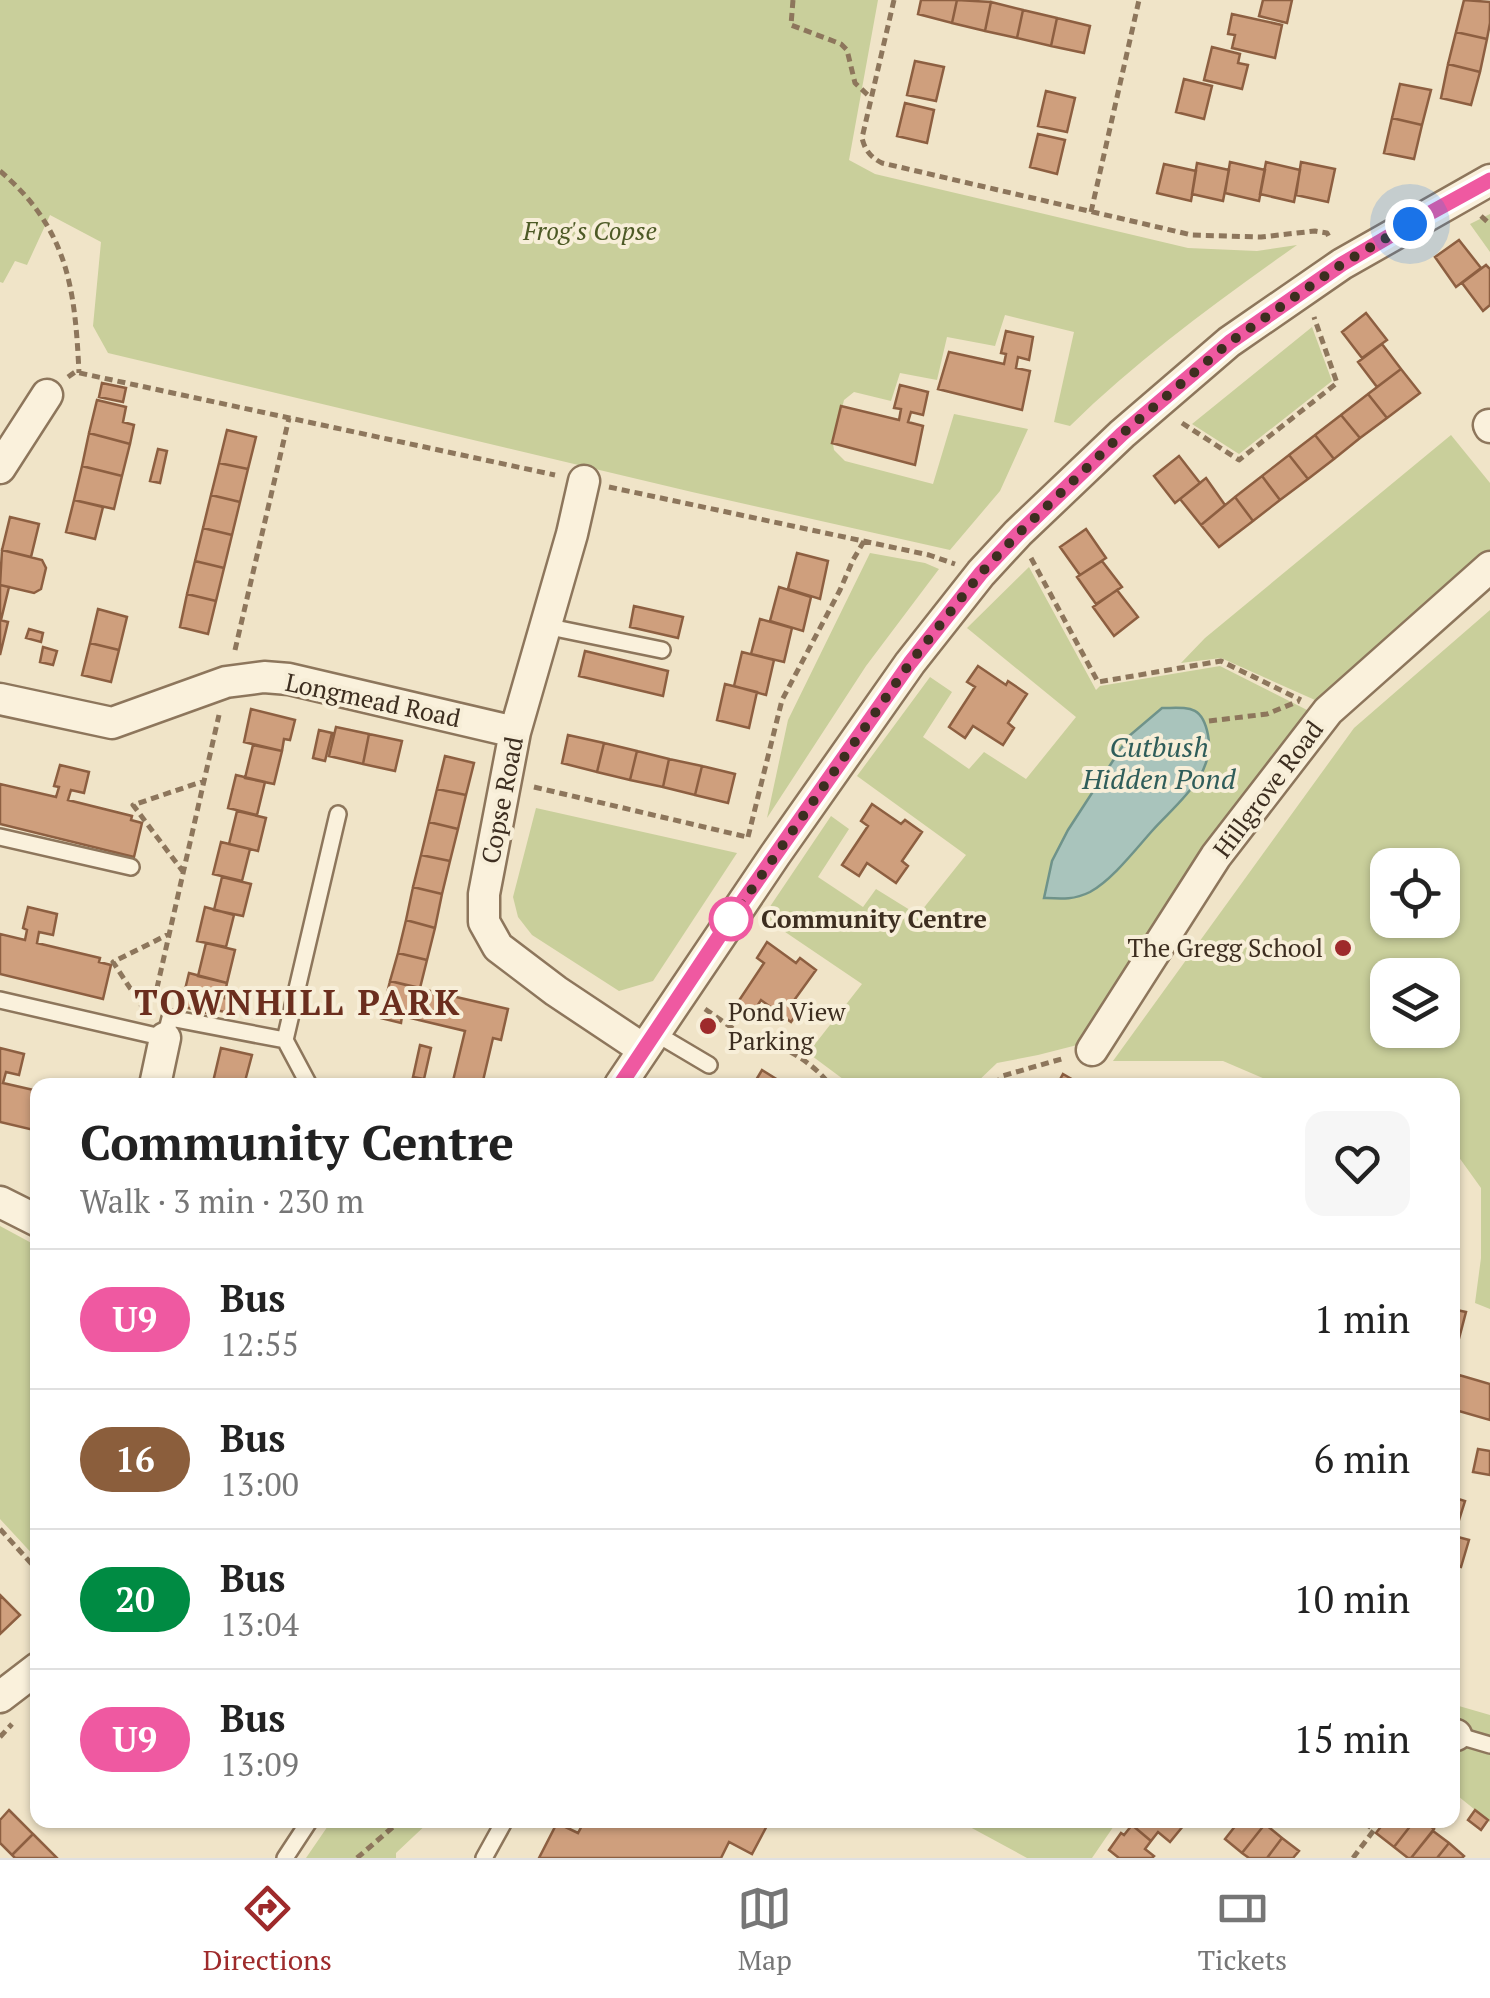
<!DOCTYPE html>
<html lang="en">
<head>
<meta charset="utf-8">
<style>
	:root { --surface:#fff; --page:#f6f6f6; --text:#222; --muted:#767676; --line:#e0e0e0; --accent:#9e2a2b }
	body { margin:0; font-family:"PT Serif",serif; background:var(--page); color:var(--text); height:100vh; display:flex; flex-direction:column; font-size:38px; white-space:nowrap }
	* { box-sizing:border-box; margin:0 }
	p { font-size:32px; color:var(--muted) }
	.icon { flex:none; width:55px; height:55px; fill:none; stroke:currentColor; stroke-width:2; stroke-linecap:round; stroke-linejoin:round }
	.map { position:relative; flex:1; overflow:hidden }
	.side { position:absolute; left:30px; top:1078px; width:1430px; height:750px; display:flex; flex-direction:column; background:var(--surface); border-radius:20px; box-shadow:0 2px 8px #0004 }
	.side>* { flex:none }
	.badge { padding:0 20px; border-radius:32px; font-size:35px; line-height:65px }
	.fabs { position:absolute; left:1370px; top:848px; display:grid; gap:20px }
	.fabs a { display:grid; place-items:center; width:90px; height:90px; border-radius:20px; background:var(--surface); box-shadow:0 2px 8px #0004; font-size:50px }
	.you { position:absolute; width:50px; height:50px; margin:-25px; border:8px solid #fff; border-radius:50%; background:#1a73e8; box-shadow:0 0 0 15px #1a73e833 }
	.map>.badge { position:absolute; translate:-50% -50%; box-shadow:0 0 0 5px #fff }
	.round { display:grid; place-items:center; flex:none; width:105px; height:105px; border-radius:20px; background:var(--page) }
	.head { display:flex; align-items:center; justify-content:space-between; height:170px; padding:0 50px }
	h1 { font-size:48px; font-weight:700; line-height:75px }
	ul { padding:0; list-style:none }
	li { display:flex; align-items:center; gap:30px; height:140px; padding:0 50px; border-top:2px solid var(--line) }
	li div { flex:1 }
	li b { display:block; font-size:38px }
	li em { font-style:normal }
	li .badge { min-width:110px; font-weight:700; text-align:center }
	.dock { display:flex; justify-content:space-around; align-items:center; height:140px; border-top:2px solid var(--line); background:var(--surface); font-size:28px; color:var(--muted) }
	.dock a { display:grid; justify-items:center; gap:5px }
	.dock .active { color:var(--accent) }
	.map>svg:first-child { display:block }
	.green { fill:#c9cf9b; fill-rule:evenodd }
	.water { fill:#a9c4bc; stroke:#6f938a; stroke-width:2.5 }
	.building { fill:#cf9f7d; stroke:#8d5f41; stroke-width:2.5 }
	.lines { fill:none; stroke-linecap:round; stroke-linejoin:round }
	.lane-casing { stroke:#8d765c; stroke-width:20 }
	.street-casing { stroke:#8d765c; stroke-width:35 }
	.path { stroke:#8d765c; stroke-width:5; stroke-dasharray:8 5; stroke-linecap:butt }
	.lane { stroke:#faf1dc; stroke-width:15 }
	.street { stroke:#faf1dc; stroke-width:30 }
	.line-casing { stroke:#fff; stroke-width:22 }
	.line { stroke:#ef59a1; stroke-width:15 }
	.walk { stroke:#3d2e20; stroke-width:10; stroke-dasharray:0 18 }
	.stop-dot { fill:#fff; stroke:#ef59a1; stroke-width:5 }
	.poi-dot { fill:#9e2a2b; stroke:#f7eed8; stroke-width:4 }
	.labels { text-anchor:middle; stroke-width:8; stroke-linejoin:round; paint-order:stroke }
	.park-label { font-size:25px; font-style:italic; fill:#4d5a26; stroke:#f7eed8 }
	.street-label { font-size:25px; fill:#3d2e20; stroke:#f7eed8 }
	.stop-label { font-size:25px; font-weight:bold; fill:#3d2e20; stroke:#f7eed8; text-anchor:start }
	.poi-label { font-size:25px; fill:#3d2e20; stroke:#f7eed8; text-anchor:end }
	.water-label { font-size:28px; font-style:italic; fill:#2f5d5a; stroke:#f7eed8 }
	.district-label { font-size:35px; font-weight:bold; letter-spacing:2.5px; fill:#6b2e1e; stroke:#f7eed8 }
</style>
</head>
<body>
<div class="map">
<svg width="1490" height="1858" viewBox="0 0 1490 1858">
	<rect width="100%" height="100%" fill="#f0e4c8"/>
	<path class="green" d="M0,0H878L849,160L875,174L1188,248L1257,251L1297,245C1218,301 1139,358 1070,426L1054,422L1074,332L1005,315L995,346L947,337L937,380L900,373L891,401L854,392L844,400L833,444L834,450L845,461L933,484L954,414L1028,429L1000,491L950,550L692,492L108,353L93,326L101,242L50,215L27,265L15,261L3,283L0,282Z
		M1490,214V252L1470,224Z
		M1312,327L1332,381L1239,454L1192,424Z
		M1451,435L1490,483V555L1324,704L1221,658L1181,663L1205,638Z
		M870,553L925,563L939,569L866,666L767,818L788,720Z
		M1029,567L1096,690L1100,686L1220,666L1313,713L1089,1042L1038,1055L997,1063L974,1085H851L808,1053L862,984L763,917L831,816L849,829L818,877L863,907L876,889L918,915L966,855L857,776L930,677L952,692L923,737L969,769L984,752L1026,779L1076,717L967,628Z
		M1490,610V1309L1475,1303L1481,1258V1188L1453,1149L1452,1085H1279L1223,1061H1113L1354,728ZM1388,865H1442V920H1388ZM1388,975H1442V1030H1388Z
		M536,808L737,853L653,981L619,991L532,935L518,917L513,897Z
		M0,1226L37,1246V1559L0,1519Z
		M1452,1704L1490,1715V1822L1453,1792Z
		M332,1820H431L396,1853V1858H306Z
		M957,1820H1118L1092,1858H1027Z"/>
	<path class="water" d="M1162,708C1188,708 1202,704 1208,735C1216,775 1176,804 1152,831C1135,850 1112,880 1090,892C1074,900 1062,899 1044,898L1052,861L1068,830L1129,736Z"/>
	<path class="building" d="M921,0H957L952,23L918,14Z
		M957,0L991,2L985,31L952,23Z
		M1263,0H1292L1287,23L1259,16Z
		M1464,0L1490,2V23L1487,39L1456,32Z
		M991,2L1023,10L1017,38L985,31Z
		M1023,10L1057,18L1051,46L1017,38Z
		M1232,14L1282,25L1275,58L1232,48L1235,35L1228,34Z
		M1057,18L1090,26L1084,53L1051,46Z
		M1456,32L1487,39L1480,72L1448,64Z
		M1212,47L1240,54L1238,63L1248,65L1242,89L1204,80Z
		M915,61L944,67L936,101L907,95Z
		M1448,64L1480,72L1471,105L1441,98Z
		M1184,79L1212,86L1204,119L1176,112Z
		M1400,84L1431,90L1422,125L1392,118Z
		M1046,91L1075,98L1067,132L1038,126Z
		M905,103L934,110L927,143L897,136Z
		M1392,118L1422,125L1414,159L1384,153Z
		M1038,134L1065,140L1057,174L1030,167Z
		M1230,162L1265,170L1259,201L1225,193Z
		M1266,162L1300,170L1294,202L1260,194Z
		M1301,162L1335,169L1328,202L1296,195Z
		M1197,163L1229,170L1223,201L1192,194Z
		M1164,164L1196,171L1191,201L1157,193Z
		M1459,240L1481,268L1456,287L1435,257Z
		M1486,265L1490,269V305L1483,311L1462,283Z
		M1366,313L1387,340L1362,358L1342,332Z
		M1006,331L1033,337L1029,360L1018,357L1016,368L1030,371L1022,410L938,389L949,352L1004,364L1006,354L1001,353Z
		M1382,344L1401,369L1377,387L1358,362Z
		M1401,369L1420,393L1387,418L1368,394Z
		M102,383L126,388L123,402L99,397Z
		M900,385L928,392L923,415L911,412L908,422L923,426L915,465L832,443L841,406L899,420L901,409L894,408Z
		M1368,394L1387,418L1360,438L1341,415Z
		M97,400L126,407L123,422L134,425L130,444L89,433Z
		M1341,415L1360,438L1334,459L1315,435Z
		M227,430L256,437L248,469L219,463Z
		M89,433L130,444L122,476L82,466Z
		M1315,435L1334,459L1308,479L1289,455Z
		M158,449L167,451L160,483L150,481Z
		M1289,455L1308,479L1280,500L1262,476Z
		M1179,456L1200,483L1175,503L1154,476Z
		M219,463L248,469L240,502L211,495Z
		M82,466L122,476L114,509L74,500Z
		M1262,476L1280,500L1253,521L1235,497Z
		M1206,478L1225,505L1201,525L1180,499Z
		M211,495L240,502L232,535L203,528Z
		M1235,497L1253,521L1219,547L1201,525Z
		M74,500L103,507L95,539L66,532Z
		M10,517L39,524L31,557L2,550Z
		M203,528L232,535L224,568L195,561Z
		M1086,529L1106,558L1080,575L1060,547Z
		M2,550L42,560L46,568L41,589L34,593L0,585Z
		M797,553L828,561L820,599L788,589Z
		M195,561L224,568L216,601L187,594Z
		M1102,561L1122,587L1096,604L1077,577Z
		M0,585L9,587L1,620H0Z
		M779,587L811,597L803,631L770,621Z
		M1117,590L1138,617L1114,636L1093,607Z
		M187,594L216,601L208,634L180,627Z
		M634,606L683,617L678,638L630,627Z
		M98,609L127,617L119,650L90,643Z
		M760,619L792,628L784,662L751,654Z
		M0,620L8,622L0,655Z
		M29,629L43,633L41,642L26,638Z
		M90,643L119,650L111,682L82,675Z
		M43,647L57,651L53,665L40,662Z
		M585,651L668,671L663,696L579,676Z
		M742,652L774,660L766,695L734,686Z
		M978,666L1006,685L1008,681L1027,694L1008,723L1014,728L1003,745L973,726L965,738L949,727L975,687L967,682Z
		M725,684L757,692L749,728L717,720Z
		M251,709L295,720L290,740L284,739L282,751L244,742Z
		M336,727L369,734L363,764L329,756Z
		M319,730L332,733L325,761L313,758Z
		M369,734L402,741L395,771L363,764Z
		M568,735L604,743L597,772L562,763Z
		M604,743L637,751L630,780L597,772Z
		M253,745L282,751L274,784L245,778Z
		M637,751L669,759L663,787L630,780Z
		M445,756L474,763L466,795L437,789Z
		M669,759L702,766L695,795L663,787Z
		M60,765L89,772L84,793L71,790L68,800L132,816L131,820L142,823L134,857L0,824V784L56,797L59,787L54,786Z
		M702,766L735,774L728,803L695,795Z
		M236,775L265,782L257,815L228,808Z
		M437,789L466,795L458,829L429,822Z
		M872,804L901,824L905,820L922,832L902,861L908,866L896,883L867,863L859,876L842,865L868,826L861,821Z
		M237,811L266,818L258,851L229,844Z
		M429,822L458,829L450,861L421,855Z
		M221,842L250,849L242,881L213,874Z
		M421,855L450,861L442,894L413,887Z
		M222,877L251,884L243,916L214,910Z
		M413,887L442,894L435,928L406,920Z
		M28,907L57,914L53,935L39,932L37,943L100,958L99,962L111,965L103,999L0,974V934L25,940L27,930L23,928Z
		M205,907L234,915L226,947L197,941Z
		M406,920L435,928L427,960L398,953Z
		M767,942L796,963L800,958L816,970L795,999L803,1005L791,1022L761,1000L752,1014L736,1005L764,963L757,958Z
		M206,943L235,950L227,983L198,976Z
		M398,953L427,960L420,988L390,981Z
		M189,973L227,983L224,998L228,999L230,1002L229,1010L225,1012L211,1009L210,1014L181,1006Z
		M390,981L426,990L419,1020L402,1016L401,1023L381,1018Z
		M426,990L508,1009L501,1040L493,1038L482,1085H452L465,1031L419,1020Z
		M420,1045L431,1048L424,1079L413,1077Z
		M0,1048L24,1054L19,1075L6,1072L3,1083L38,1091V1131L0,1122Z
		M221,1048L252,1055L244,1085L213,1082Z
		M762,1070L786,1085H753Z
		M1063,1074L1082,1085H1057Z
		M1452,1309L1466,1312L1456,1350L1452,1349Z
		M1459,1375L1490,1384V1420L1452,1409V1395Z
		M1478,1449L1490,1451V1475L1473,1472Z
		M1452,1497L1465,1501L1454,1536L1469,1540L1461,1567L1452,1564Z
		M0,1595L20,1615L0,1634Z
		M9,1810L33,1834L12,1855L0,1843V1820Z
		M1475,1810L1488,1820L1481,1830L1468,1820Z
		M585,1820H770L752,1854L729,1842L721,1858H539L557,1823L578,1833Z
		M1136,1820H1188L1170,1842L1158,1832L1151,1841L1132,1825Z
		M1240,1820H1260L1265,1824L1242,1853L1225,1839Z
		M1386,1820H1415L1394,1847L1376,1833Z
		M1415,1820H1422L1434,1829L1411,1858H1408L1394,1847Z
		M1265,1824L1282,1838L1267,1858H1249L1242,1853Z
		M1132,1825L1151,1841L1145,1849L1154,1856L1152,1858H1119L1109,1850L1121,1833L1124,1835Z
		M1433,1831L1449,1843L1437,1858H1411Z
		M33,1834L57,1858H15L12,1855Z
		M1282,1838L1299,1851L1293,1858H1267Z
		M1449,1843L1464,1856L1462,1858H1437Z"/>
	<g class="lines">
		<g class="lane-casing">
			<path id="lane" d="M545,626L662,650
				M0,837L131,867
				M0,1000L165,1038L170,1018L285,1040L309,1085
				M655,1033L709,1065
				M285,1040L338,814
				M1456,1735L1490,1745
				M285,1858L310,1820
				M484,1858L505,1820"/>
		</g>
		<g class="street-casing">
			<path id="street" d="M1489,425L1490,427
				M0,468L47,395
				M584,481L572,534L515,732L484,894V922L498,947L556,991L643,1049
				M0,699L112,723L226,682L264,677L289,679L515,732
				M1092,1050L1216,856L1328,711L1490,567
				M155,1085L165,1038
				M620,1085L775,855L910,663L981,573L1018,533L1122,434L1229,342L1342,264L1490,180
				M0,1202L38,1221
				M0,1697L38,1668
				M1452,1734L1456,1735"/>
		</g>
		<path class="path" d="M793,0L791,25L841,44L847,50L855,83L870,97
			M894,0L862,138C865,150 870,157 882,163L1192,235L1261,237L1315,231L1327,233L1330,239
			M0,171C68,229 75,288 79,373
			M1091,212L1139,0
			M1481,216L1490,224
			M68,377L75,372L555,475
			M1182,423L1239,460L1337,383L1314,317
			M609,487L929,555L955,564
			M1031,558L1098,682L1221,661L1301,700
			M235,650L289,418
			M1209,721L1267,714L1299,701
			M534,787L747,837
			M748,837L782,700L840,590L853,560L864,541
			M184,873L133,805L204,781
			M154,1001L219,715
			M705,1009L761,1048L768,1040C792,1052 813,1063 830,1085
			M145,1011L113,962L169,934
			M995,1085L1002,1076L1065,1058
			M0,1529L38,1571
			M0,1737L12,1724
			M357,1858L401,1820
			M1353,1858L1374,1830L1361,1820"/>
		<use href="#lane" class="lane"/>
		<use href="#street" class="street"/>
	</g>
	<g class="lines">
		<g class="line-casing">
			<path id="line" d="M620,1085L738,908L910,663L981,573L1018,534L1122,434L1230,342L1342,264L1410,224L1490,180"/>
		</g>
		<use href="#line" class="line"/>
		<path class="walk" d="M731,919L910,663L981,573L1018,534L1122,434L1230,342L1342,264L1410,224"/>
	</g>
	<circle class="stop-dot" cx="731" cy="919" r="20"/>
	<g class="poi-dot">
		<circle cx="1343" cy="948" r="10"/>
		<circle cx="708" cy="1026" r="10"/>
	</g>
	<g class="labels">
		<g class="park-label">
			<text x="590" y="240">Frog's Copse</text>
		</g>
		<g class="street-label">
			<text transform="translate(373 700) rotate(12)" y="9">Longmead Road</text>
			<text transform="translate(1268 789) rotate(-53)" y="9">Hillgrove Road</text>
			<text transform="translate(502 800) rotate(-79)" y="9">Copse Road</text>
		</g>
		<g class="stop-label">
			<text x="761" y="928">Community Centre</text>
		</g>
		<g class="poi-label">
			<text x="1323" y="957">The Gregg School</text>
			<text x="728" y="1021" text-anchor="start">Pond View<tspan x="728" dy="29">Parking</tspan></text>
		</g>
		<g class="water-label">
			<text x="1159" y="757">Cutbush<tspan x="1159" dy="32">Hidden Pond</tspan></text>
		</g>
		<g class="district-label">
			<text x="298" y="1015">TOWNHILL PARK</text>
		</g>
	</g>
</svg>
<div class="fabs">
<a><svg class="icon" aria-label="locate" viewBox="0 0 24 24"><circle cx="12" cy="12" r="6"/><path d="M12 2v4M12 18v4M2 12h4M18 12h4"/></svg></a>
<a><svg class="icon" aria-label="layers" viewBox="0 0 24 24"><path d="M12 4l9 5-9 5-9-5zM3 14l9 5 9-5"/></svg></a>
</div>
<div class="you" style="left:1410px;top:224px"></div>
<section class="side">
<div class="head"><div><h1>Community Centre</h1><p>Walk · 3 min · 230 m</p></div><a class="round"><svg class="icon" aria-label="heart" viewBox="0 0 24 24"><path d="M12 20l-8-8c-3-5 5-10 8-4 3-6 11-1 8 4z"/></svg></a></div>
<ul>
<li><span class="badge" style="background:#ef59a1;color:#fff">U9</span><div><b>Bus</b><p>12:55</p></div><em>1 min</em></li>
<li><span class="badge" style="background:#8b5e3c;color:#fff">16</span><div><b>Bus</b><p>13:00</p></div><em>6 min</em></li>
<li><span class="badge" style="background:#008b43;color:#fff">20</span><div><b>Bus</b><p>13:04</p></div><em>10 min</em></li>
<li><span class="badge" style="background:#ef59a1;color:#fff">U9</span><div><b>Bus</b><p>13:09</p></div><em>15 min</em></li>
</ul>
</section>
</div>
<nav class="dock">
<a class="active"><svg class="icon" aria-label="directions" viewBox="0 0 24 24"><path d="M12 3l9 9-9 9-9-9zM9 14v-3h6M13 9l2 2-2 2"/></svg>Directions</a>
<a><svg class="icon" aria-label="map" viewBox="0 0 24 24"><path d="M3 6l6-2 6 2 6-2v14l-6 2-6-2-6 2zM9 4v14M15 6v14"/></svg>Map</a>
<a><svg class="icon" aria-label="tickets" viewBox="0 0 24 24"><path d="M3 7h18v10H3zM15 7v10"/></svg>Tickets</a>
</nav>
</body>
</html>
